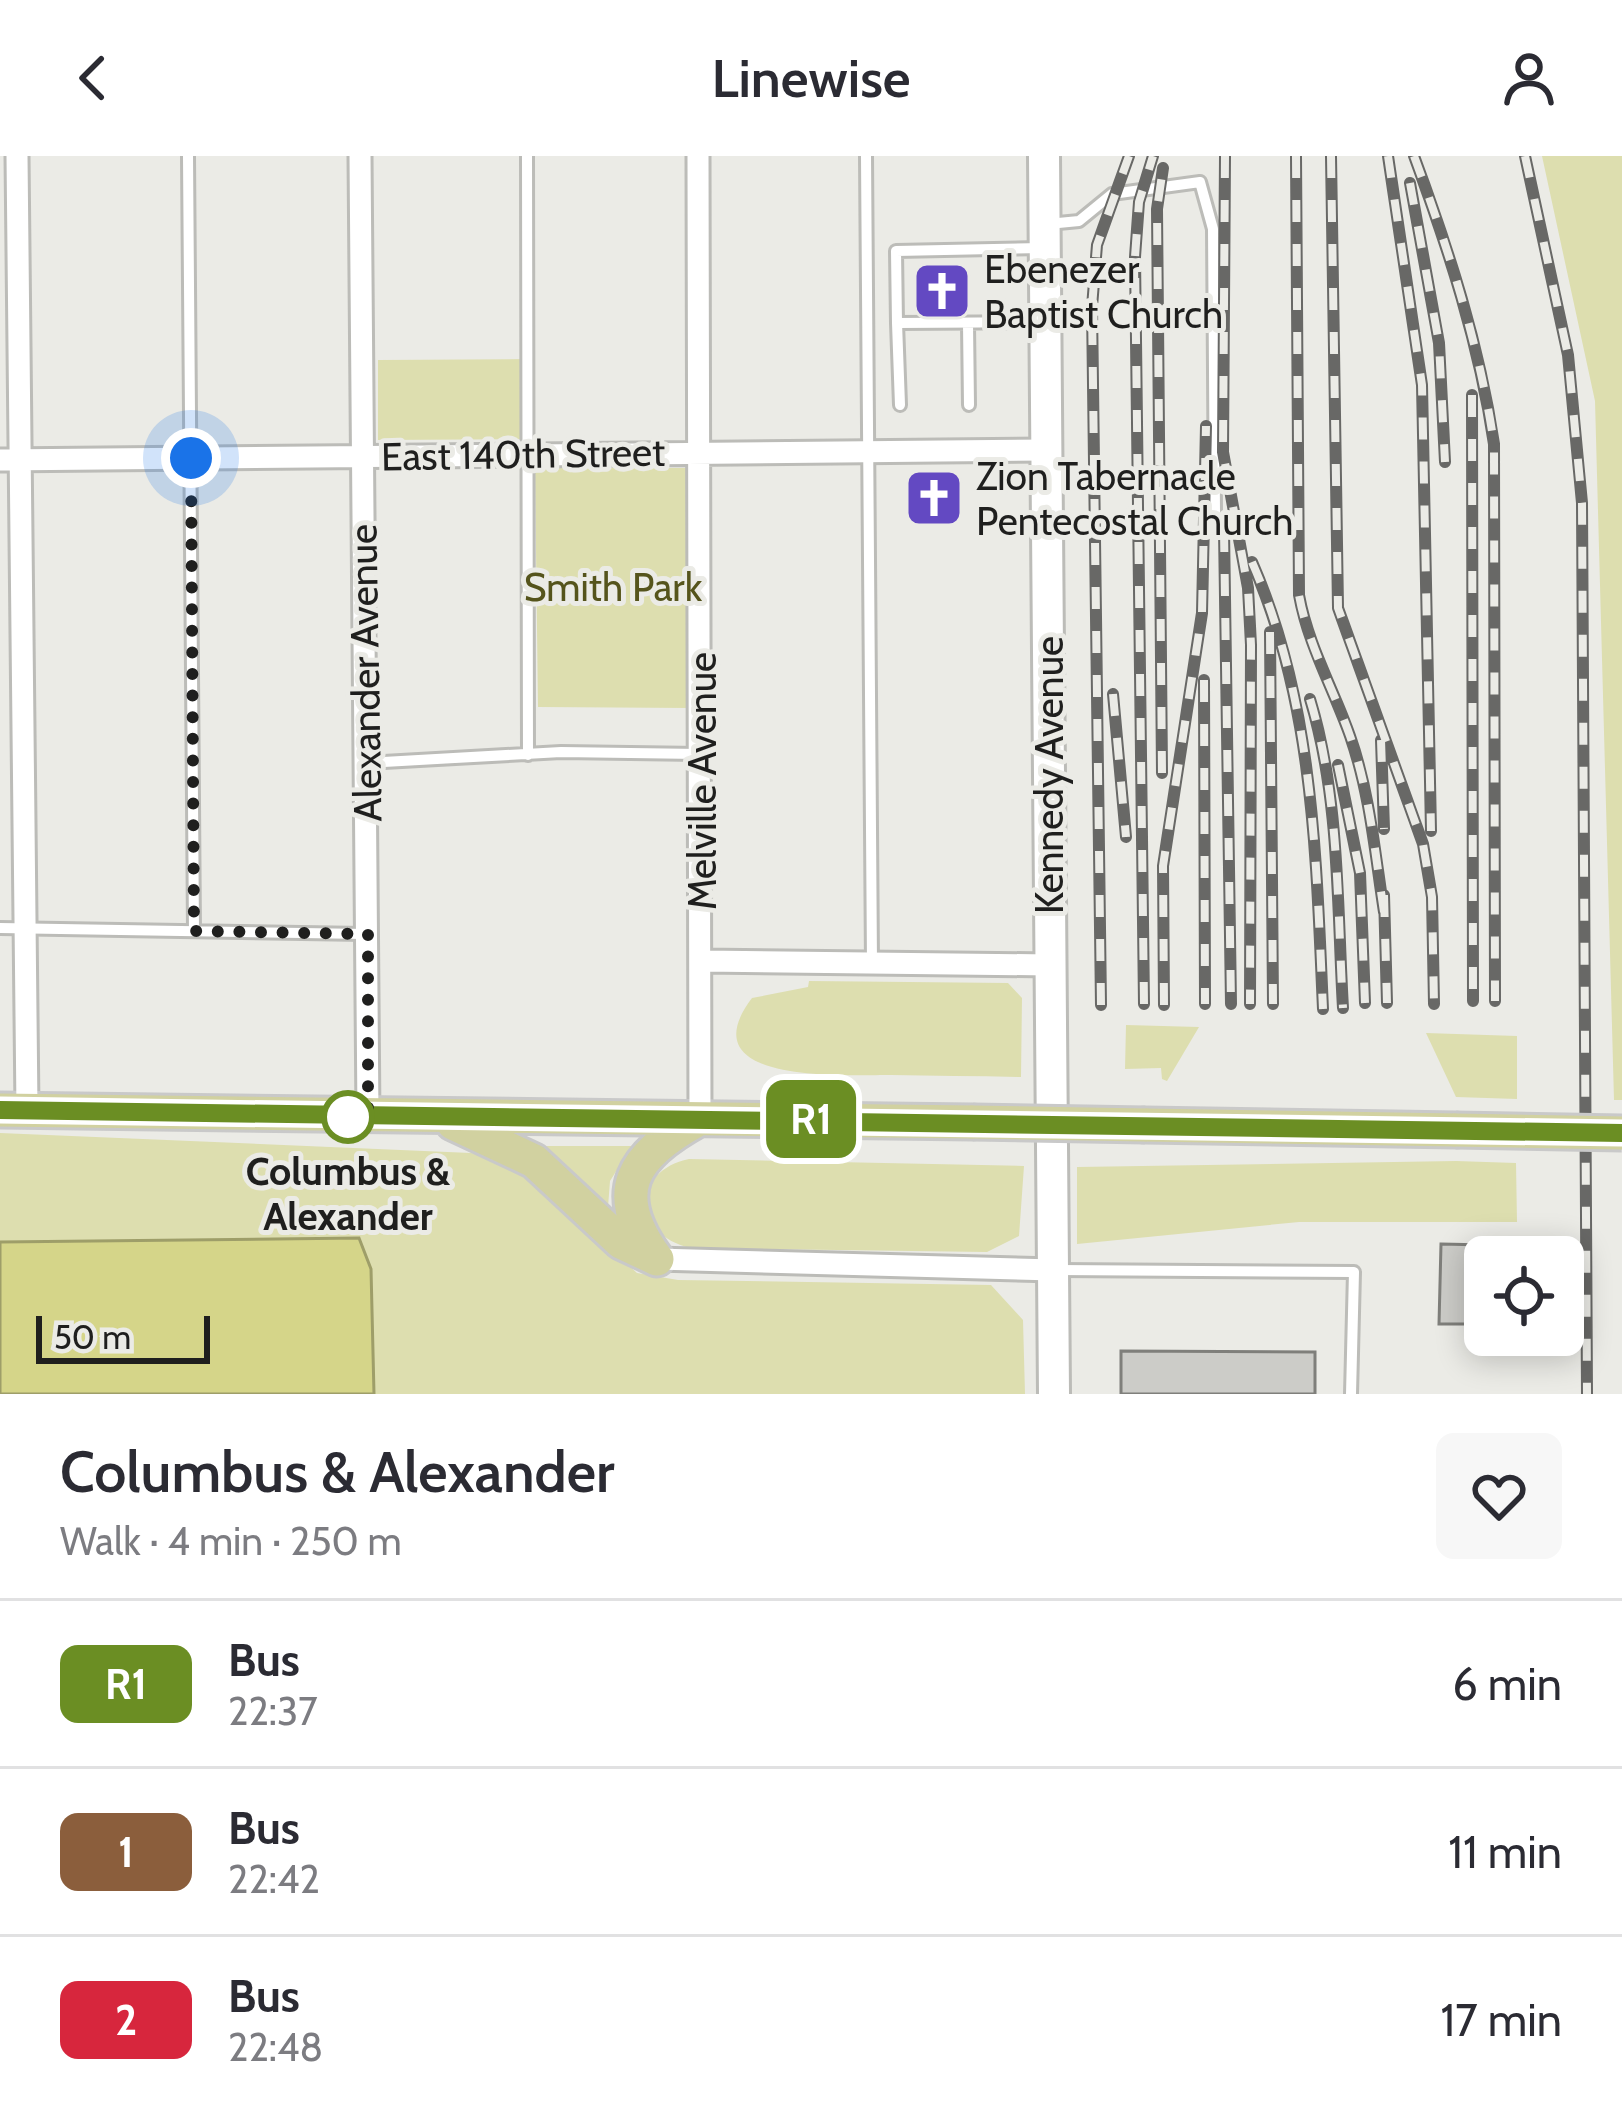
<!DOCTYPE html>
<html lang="en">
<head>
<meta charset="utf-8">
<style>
	:root { --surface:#fff; --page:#f7f7f7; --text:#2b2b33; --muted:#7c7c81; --line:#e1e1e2 }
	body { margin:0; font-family:Cabin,sans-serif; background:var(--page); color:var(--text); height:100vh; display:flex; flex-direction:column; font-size:45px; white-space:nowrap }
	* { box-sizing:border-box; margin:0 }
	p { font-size:39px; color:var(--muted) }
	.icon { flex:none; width:66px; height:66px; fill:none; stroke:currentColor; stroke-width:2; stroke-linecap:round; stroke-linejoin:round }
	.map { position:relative; height:1238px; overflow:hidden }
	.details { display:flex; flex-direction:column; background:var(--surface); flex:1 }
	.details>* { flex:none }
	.badge { padding:0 24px; border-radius:18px; font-size:42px; line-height:78px }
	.buttons { position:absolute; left:1464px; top:1080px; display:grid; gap:24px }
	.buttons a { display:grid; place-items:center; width:120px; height:120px; border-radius:18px; background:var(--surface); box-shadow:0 6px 30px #0003; font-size:60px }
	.scale { position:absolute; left:36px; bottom:30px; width:174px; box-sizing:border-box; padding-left:12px; border:6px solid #1f1f1e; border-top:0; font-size:33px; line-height:42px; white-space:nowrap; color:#1f1f1e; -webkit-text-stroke:9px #ebebe6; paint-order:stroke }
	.you { position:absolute; width:60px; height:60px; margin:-30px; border:9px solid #fff; border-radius:50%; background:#1a73e8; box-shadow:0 0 0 18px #1a73e833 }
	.map>.badge { position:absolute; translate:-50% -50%; box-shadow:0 0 0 6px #fff }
	.round { display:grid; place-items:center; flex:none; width:126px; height:126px; border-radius:18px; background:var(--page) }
	.headline { display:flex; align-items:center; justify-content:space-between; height:204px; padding:0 60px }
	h1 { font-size:57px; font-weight:600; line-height:90px }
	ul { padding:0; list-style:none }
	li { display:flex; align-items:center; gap:36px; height:168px; padding:0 60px; border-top:3px solid var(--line) }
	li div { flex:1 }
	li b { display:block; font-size:45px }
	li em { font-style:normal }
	li .badge { min-width:132px; font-weight:700; text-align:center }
	header { display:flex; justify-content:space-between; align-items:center; height:156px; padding:0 60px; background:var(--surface); font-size:54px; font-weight:600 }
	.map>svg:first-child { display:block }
	.green { fill:#dddeaf }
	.water { fill:#d5d589; stroke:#9e9e69; stroke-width:3 }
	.building { fill:#ccccc8; stroke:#7f7f7b; stroke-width:3 }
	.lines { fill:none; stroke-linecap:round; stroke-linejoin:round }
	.lane-casing { stroke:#bcbcb8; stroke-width:16 }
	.street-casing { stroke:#bcbcb8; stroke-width:27 }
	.secondary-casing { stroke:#bcbcb8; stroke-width:36 }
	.primary-casing { stroke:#c9c9c9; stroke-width:39 }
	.lane { stroke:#fff; stroke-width:10 }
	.street { stroke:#fff; stroke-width:21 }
	.secondary { stroke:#fff; stroke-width:30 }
	.primary { stroke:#d1d1a0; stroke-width:33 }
	.rail-casing { stroke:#686866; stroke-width:12 }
	.rail { stroke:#ebebe6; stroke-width:8; stroke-dasharray:22; stroke-linecap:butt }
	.primary-bridge-casing { stroke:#c9c9c9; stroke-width:39; stroke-linecap:butt }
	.primary-bridge { stroke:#d1d1a0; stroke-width:33 }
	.line-casing { stroke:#fff; stroke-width:27 }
	.line { stroke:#6b8e23; stroke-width:18 }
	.walk { stroke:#1f1f1e; stroke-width:12; stroke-dasharray:0 21.6 }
	.stop-dot { fill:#fff; stroke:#6b8e23; stroke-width:6 }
	.labels { text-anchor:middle; stroke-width:10; stroke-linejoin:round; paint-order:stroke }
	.poi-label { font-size:39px; fill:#1f1f1e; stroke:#ebebe6; text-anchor:start }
	.street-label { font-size:39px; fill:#1f1f1e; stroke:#ebebe6 }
	.park-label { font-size:39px; fill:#55541c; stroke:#ebebe6 }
	.stop-label { font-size:39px; font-weight:bold; fill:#1f1f1e; stroke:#ebebe6 }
</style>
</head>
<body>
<header><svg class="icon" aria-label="back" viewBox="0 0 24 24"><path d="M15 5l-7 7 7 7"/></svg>Linewise<svg class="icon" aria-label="person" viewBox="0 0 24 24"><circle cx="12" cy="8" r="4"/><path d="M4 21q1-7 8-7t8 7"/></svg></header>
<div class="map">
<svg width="1622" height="1238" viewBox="0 0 1622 1238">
	<rect width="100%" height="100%" fill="#ebebe6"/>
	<path class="green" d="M1542,0H1622V944H1614L1595,245Z
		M529,203V283L378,284V204Z
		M535,312H690L691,552L538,551Z
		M809,825L1008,827L1022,842L1021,921C978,920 934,920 891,919C846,919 686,929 752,842L808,831Z
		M1126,869L1199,871L1167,925L1162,923L1161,912L1125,913Z
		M1426,877L1517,880V943L1456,941Z
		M0,977L471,997L516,1007L637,1117L678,1124L991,1129L1023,1164L1025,1238H374L371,1113L359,1082L0,1086Z
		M545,990H632L610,1025L608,1051Z
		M689,1003L1024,1010L1019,1080L987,1096L691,1092C632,1079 631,1015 689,1003Z
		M1456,1005L1516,1007L1517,1066H1299L1077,1088V1011Z"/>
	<path class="water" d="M359,1082L371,1113L374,1238H0V1086Z"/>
	<path class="building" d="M1441,1088L1485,1089V1168H1439Z
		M1121,1195L1315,1196V1238H1121Z"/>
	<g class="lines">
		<g class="lane-casing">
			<path id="lane" d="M188,0L194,775
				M527,0L528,599
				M866,0L872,807
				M1048,68L1079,65L1112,38L1200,26L1213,73L1215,356
				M897,167L896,95L1042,92
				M968,168L969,249
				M900,249L897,167L1042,166
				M366,607L561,596L699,598
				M0,772L365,778
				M1057,1114L1354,1116L1351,1238"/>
		</g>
		<g class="street-casing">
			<path id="street" d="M17,0L27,954
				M360,0L368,961
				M698,0L700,963
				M0,304L1047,294
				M703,805L1050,809
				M657,1103L1054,1114"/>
		</g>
		<g class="secondary-casing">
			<path id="secondary" d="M1044,0L1054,1238"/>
		</g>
		<g class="primary-casing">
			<path id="primary" d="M0,954L973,966
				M453,967L534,1005L621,1086L657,1103
				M1145,969L1456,974
				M656,1102C608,1036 632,1000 697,964"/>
		</g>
		<use href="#lane" class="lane"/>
		<use href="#street" class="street"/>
		<use href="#secondary" class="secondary"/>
		<use href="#primary" class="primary"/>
		<g class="rail-casing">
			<path id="rail" d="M1225,0L1223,296L1248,432L1251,489L1250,848
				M1296,0L1299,439C1308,489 1333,532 1350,580C1370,637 1375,698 1384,756
				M1331,0L1338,452L1423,688L1432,741L1434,848
				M1388,0L1422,229L1431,675
				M1414,0C1449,95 1479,187 1494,288L1495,845
				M1525,0L1568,199L1582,347L1587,1238
				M1410,27L1439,187L1445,306
				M1472,239L1473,845
				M1224,374L1231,848
				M1252,406C1314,548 1316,701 1323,853
				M1270,476L1273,848
				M1204,524L1205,848
				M1113,538L1126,681
				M1310,543C1340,642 1337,750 1343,852
				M1381,584L1384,673
				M1338,609L1360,717L1365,847
				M1162,617L1157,53L1163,12
				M1384,739L1387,847
				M1144,848L1135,101L1139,46L1153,0
				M1101,849L1092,151L1097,89L1129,0
				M1164,849L1163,710L1202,457L1206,270"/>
		</g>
		<use href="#rail" class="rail"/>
		<g class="primary-bridge-casing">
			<path id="primary-bridge" d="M973,966L1145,969
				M1456,974L1622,977"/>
		</g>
		<use href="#primary-bridge" class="primary-bridge"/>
	</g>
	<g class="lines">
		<g class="line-casing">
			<path id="line" d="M0,954L1622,977"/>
		</g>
		<use href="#line" class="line"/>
		<path class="walk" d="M191,302L194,775L368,778V962L344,961H348"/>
	</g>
	<defs>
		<g id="church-square" transform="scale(3)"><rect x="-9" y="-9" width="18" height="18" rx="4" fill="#6349c2" stroke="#ebebe6"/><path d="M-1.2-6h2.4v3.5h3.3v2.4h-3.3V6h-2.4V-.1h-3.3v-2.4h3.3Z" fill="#fff"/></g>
	</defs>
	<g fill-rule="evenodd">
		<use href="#church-square" x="942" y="135"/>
		<use href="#church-square" x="934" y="342"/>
	</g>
	<circle class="stop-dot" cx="348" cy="961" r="24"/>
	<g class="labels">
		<g class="poi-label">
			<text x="984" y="127">Ebenezer<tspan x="984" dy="45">Baptist Church</tspan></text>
			<text x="976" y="334">Zion Tabernacle<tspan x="976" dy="45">Pentecostal Church</tspan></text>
		</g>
		<g class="street-label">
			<text transform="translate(523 298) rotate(-1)" y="14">East 140th Street</text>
			<text transform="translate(365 517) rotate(-91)" y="14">Alexander Avenue</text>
			<text transform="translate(1049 619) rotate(-90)" y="14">Kennedy Avenue</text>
			<text transform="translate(702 625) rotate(-90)" y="14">Melville Avenue</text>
		</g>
		<g class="park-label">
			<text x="613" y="445">Smith Park</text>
		</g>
		<g class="stop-label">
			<text x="348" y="1029">Columbus &amp;<tspan x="348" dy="45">Alexander</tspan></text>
		</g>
	</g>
</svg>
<div class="buttons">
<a><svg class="icon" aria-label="locate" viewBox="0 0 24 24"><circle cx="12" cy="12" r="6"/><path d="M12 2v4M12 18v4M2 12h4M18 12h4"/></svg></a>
</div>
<div class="scale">50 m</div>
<div class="you" style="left:191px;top:302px"></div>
<b class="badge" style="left:811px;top:963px;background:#6b8e23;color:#fff">R1</b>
</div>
<section class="details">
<div class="headline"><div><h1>Columbus &amp; Alexander</h1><p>Walk · 4 min · 250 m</p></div><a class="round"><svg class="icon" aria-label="heart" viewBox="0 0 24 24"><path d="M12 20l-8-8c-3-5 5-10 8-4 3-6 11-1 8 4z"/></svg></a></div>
<ul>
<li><span class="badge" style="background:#6b8e23;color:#fff">R1</span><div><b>Bus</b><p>22:37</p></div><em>6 min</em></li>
<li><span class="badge" style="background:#8b5e3c;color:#fff">1</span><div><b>Bus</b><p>22:42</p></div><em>11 min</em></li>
<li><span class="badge" style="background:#d7263d;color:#fff">2</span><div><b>Bus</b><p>22:48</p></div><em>17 min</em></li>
</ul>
</section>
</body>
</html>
